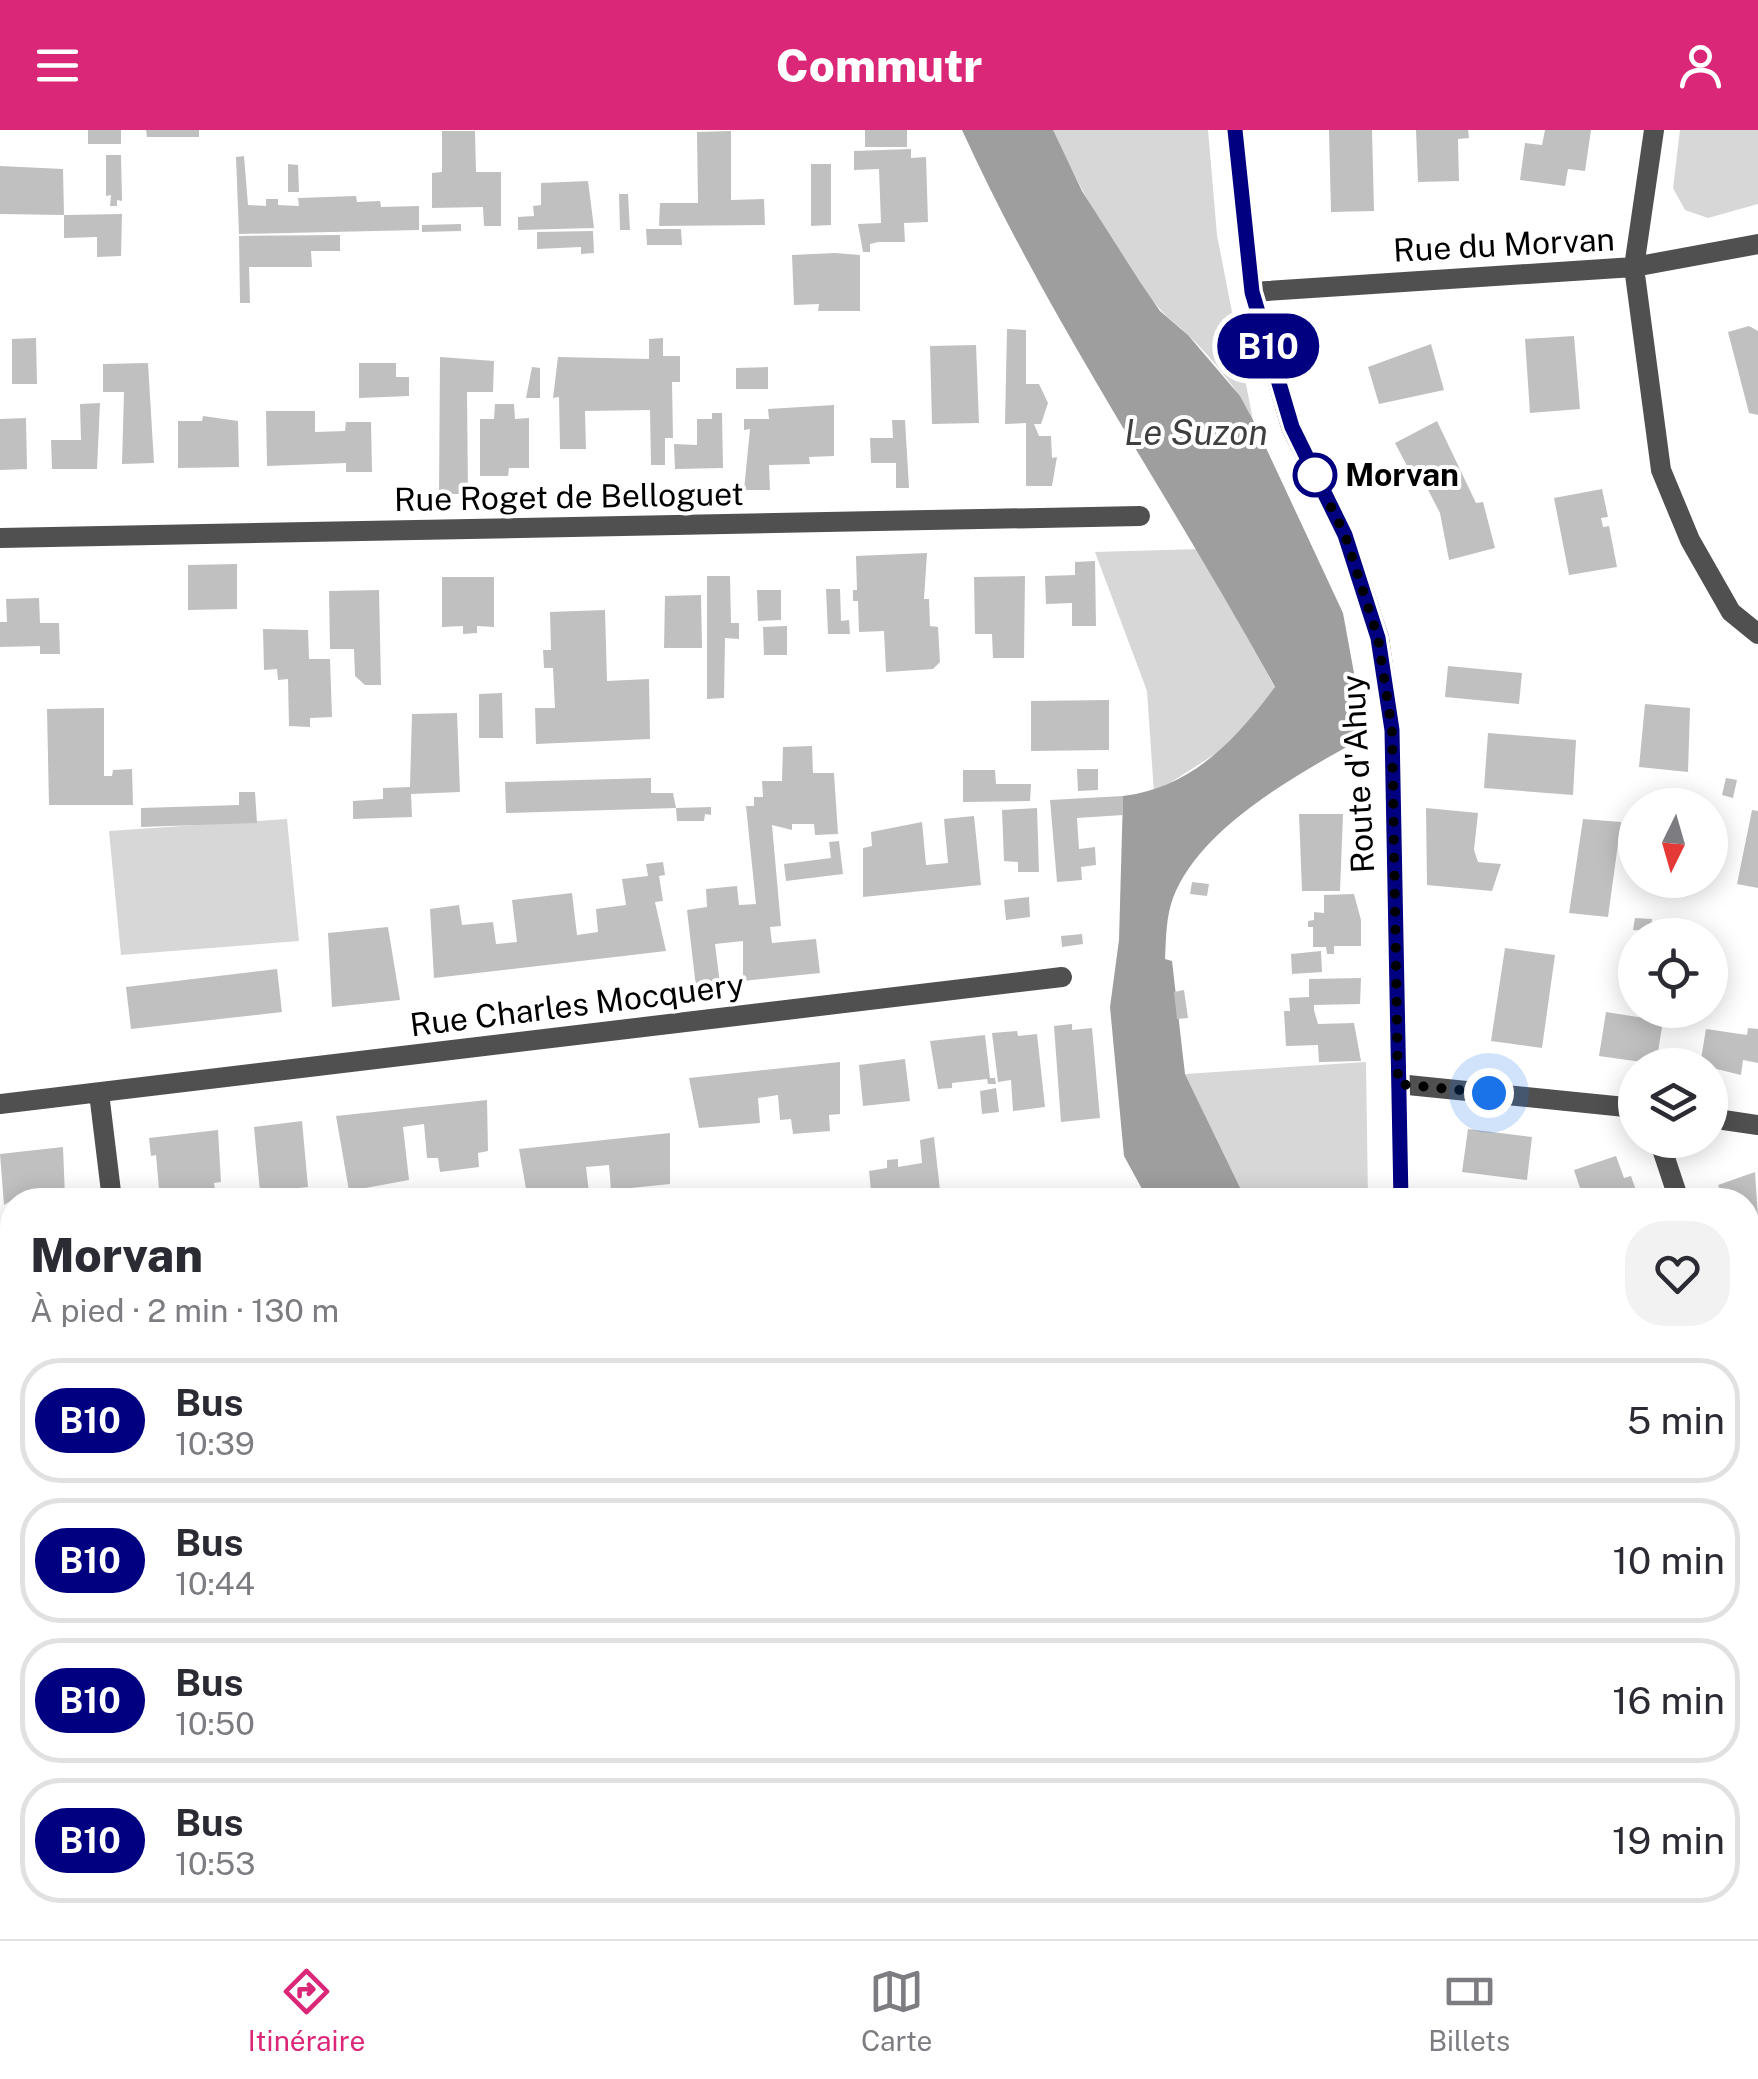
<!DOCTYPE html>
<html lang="fr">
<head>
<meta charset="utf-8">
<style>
	:root { --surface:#fff; --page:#f2f2f3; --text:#2b2b33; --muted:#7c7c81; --line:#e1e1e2; --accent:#db2777 }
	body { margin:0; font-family:"Public Sans",sans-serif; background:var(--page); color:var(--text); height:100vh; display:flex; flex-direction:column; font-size:38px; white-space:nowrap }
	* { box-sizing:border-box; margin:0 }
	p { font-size:32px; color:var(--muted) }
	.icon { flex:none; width:55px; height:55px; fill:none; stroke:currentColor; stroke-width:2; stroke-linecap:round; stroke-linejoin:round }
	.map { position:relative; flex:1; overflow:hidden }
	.drawer { position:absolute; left:0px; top:1058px; width:1760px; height:752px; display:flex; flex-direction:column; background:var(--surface); border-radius:40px 40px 0 0; box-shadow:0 5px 25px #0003 }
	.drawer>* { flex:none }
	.badge { padding:0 20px; border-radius:32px; font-size:35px; line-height:65px }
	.needle { width:65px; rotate:185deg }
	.fabs { position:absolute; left:1618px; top:658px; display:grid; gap:20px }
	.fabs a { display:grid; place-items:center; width:110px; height:110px; border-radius:50%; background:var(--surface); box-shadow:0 5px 25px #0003; font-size:50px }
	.you { position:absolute; width:50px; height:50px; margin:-25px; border:8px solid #fff; border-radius:50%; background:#1a73e8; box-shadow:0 0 0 15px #1a73e833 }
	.map>.badge { position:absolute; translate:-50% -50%; box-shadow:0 0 0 5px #fff }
	.round { display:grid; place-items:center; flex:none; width:105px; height:105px; border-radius:40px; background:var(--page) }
	.summary { display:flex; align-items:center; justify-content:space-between; height:170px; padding:0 30px }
	h1 { font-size:48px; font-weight:800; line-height:75px }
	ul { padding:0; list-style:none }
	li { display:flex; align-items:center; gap:30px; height:125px; margin:0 20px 15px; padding:0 10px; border:5px solid var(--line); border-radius:40px }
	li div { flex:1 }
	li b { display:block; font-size:38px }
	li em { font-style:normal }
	li .badge { min-width:110px; font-weight:700; text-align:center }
	header { display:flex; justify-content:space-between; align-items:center; height:130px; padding:0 30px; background:var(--accent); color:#fff; font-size:45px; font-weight:800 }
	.menu { display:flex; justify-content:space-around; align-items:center; height:140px; border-top:2px solid var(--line); background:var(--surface); font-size:28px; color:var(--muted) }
	.menu a { display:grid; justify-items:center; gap:5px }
	.menu .current { color:var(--accent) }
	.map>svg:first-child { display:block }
	.green { fill:#d7d7d7 }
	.water { fill:#9e9e9e }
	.building { fill:#c0c0c0 }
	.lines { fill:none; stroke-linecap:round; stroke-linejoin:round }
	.street { stroke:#505050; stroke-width:20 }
	.secondary { stroke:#1d1d1d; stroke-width:20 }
	.line-casing { stroke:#fff; stroke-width:22 }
	.line { stroke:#000080; stroke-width:15 }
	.walk { stroke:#000; stroke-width:10; stroke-dasharray:0 18 }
	.stop-dot { fill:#fff; stroke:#000080; stroke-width:5 }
	.labels { text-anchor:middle; stroke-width:8; stroke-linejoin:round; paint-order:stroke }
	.street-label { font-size:32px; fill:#000; stroke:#fff }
	.stop-label { font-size:32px; font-weight:bold; fill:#000; stroke:#fff; text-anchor:start }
	.water-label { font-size:35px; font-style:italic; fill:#3f3f3f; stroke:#fff }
</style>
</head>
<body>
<header><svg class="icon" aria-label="menu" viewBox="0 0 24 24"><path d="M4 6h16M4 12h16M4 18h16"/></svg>Commutr<svg class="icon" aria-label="person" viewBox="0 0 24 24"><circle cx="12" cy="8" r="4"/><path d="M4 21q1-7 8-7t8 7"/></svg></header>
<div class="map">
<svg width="1758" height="1809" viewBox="0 0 1758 1809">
	<rect width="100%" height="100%" fill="#fff"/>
	<path class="green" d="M1051,0H1208L1217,105L1253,290C1237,258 1213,229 1187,204C1178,195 1167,188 1159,178C1115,126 1082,60 1051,0Z
		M1680,0H1758V74L1708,88L1685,80L1673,58Z
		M1200,419L1275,558L1234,612L1154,663L1147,561L1095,422Z
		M287,689L299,811L121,825L109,701Z
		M1366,932L1368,1070H1246L1185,944Z
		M1459,1798H1572L1543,1809H1461Z"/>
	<path class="water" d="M962,0H1053L1082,61L1140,152L1160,181L1188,205L1240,266L1253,290L1343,483L1356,554L1359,610C1297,645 1200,697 1173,768C1166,787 1166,808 1165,829L1172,831L1185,944L1246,1070H1148L1124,1026L1110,877L1119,810L1123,666C1191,658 1236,610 1275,557C1173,371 1050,193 962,0Z
		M1362,1798H1459L1461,1809H1362Z"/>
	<path class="building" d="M88,0H121V14H88Z
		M146,0H199V7H147Z
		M865,0H907V17H865Z
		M1329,0H1372L1374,81L1331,82Z
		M1416,0H1468L1469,8L1458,9L1459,51L1418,52Z
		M1545,0H1591L1585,41L1568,39L1565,56L1520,50L1525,13L1542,15Z
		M442,1H475L476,42H501V96H484L483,77L432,78V43L442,42Z
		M731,1V70L764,69L765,95L659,96L660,73H698L697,2Z
		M911,19V28L926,27L928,92L904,93L905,112H878L870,114V122H863L858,94L881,93L879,39L854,40V21Z
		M106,25H121L122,71L117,70V76H110L111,65L106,66Z
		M244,26L248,75L266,76V69H278V75L299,76L298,68L356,66L357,72L380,71L381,77L419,76V100L239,104L236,27Z
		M288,34L298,35L299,62H288Z
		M811,34H831V95L811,96Z
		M0,36L63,39L64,85L0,84Z
		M588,51L594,98L518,100V87L534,86L533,76L541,75V53Z
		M619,64H628L630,100H620Z
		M122,84L121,126L97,127V107L64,108V85Z
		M461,94V101L422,102V95Z
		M646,99H681L682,115H647Z
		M593,101L594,123L581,124V117L537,119V102Z
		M340,105V121H311L312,137H249L250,173H240L239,106Z
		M835,123L860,125V181H818L819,174L794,175L792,125Z
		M1749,196L1758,201V285L1749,283L1728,202Z
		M1007,199L1026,200V254H1039L1048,273L1041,294H1034L1039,306H1051L1052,328L1057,327L1052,356H1026V293L1005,294Z
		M1574,206L1580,279L1530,283L1525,209Z
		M36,208L37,254H12V209Z
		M663,208V226H680V252H672L673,308H665V335H651L650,280L585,281L586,319H560L559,267L553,268L558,227L649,229V209Z
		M1431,214L1444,260L1379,274L1368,237Z
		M976,215L979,293L932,294L930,216Z
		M440,227L494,231L493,262H467L468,364H439Z
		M148,233L154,333L122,334L124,262H103V234Z
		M359,233H396V247H409V266L359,268Z
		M532,237L540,238V268H526Z
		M768,237V259H736V238Z
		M100,273L97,339H52L51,310H81L80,274Z
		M495,274H514L515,289L529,288V338H509L508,346H480V289H494Z
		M834,275V326L809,327L810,334L769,335L770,360H744L750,299L744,300V289H769L768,279Z
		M266,281H315V302L345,301L346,292H371L372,342H346V333L267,336Z
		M712,283H722L723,338L675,339L674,314L697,315V289H712Z
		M203,286L238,291L239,337L178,338V291H202Z
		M26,288L27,339L0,340V289Z
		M892,290H905L909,358H896V333H871L870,308H893Z
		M1437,291L1476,373L1483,372L1495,418L1449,430L1440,383L1424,352L1417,355L1395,313Z
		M1602,359L1608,387L1601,388L1603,397L1609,396L1617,437L1569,445L1554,368Z
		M927,423L924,469H929L930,496L938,497L940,532L933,539L886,542L884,501L859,502L858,471H853V460H857L856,426Z
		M1095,431L1096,496H1072V473L1046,474L1045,446L1075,445V432Z
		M237,434V479L188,480V435Z
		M707,446H730L731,493H739V509L725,508L724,568L707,569Z
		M1025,446L1024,528H993L992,504H975L974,447Z
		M442,447H494V497L477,496V503L463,504V496L442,497Z
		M826,459H840L841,491L849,490L850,504H828Z
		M379,460L381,555H365L355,546L354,519H330L329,461Z
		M757,460H781V490L758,491Z
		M701,465L702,518H664L665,466Z
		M39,468L40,493H59L60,524H40V516L0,517V492H7L6,469Z
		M605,480L607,551L649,549L650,609L536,614L535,578H555L553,538H544L543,520H551L550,482Z
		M787,496V525H764L763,497Z
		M263,499L308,500L309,529H330L332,587L310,588V597L289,596L288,549L278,550L277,539L264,540Z
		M1448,536L1522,543L1519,574L1445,567Z
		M502,563L503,608H479V564Z
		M1109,570V620L1031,621V571Z
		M1645,574L1690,578L1688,642L1639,637Z
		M104,578V646H112L113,640L132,639L133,675H49L47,579Z
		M457,583L460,662L411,664L412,687L353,689V671L383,669V658L410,657L412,584Z
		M1488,603L1576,610L1573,665L1484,658Z
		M812,616L813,643H834L838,704L815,705L814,694H792V700L772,695L781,796L770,797L772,813L816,809L820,843L743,851V811L715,814L720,854L696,857L687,780L707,777L706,759L737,756L739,775L756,774L746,676H754V667H763L762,651H782L783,617Z
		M1077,639H1098V660L1078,661Z
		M963,640H995L996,654H1031L1030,671L963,672Z
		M651,648V663H673L676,678L506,683L505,652Z
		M1726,648L1737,650L1733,668L1722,665Z
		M239,662H255L257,693L141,697V678L239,675Z
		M1123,666V685L1077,688L1079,719L1095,717L1096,735L1081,737L1082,750L1057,752L1050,670Z
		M711,677V685L705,684L704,691H677L676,678Z
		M1037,678L1039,742H1018V732L1004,731L1002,680Z
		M1426,678L1478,683L1474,720L1478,732L1501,734L1492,761L1427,755Z
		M1752,680L1758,681V758L1737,754Z
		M1299,684H1343L1340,761H1302Z
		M974,686L981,755L863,767V718L872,716L871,702L922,692L926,735L948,733L944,689Z
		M1583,689L1621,692L1608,787L1569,783Z
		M839,711L843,744L786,751L784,734L831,728L829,712Z
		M663,732L665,745L659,746L663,771L655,772L666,821L434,848L430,779L459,775L462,795L493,792L496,814L517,812L512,770L572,763L577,805L598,802L596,779L626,775L622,749L648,746L646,734Z
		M1192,752L1209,754L1207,766L1190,764Z
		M1354,764L1361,790V816H1334V824H1327L1326,817H1313V797H1308V791L1314,790V782L1324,783V765Z
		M1029,767L1030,787L1006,790L1004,770Z
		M1635,788L1652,789L1651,801L1633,800Z
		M388,797L400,870L332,877L328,803Z
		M1082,804L1083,814L1062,817L1061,806Z
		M1505,818L1555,825L1542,918L1491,911Z
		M1321,821L1322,842L1292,844L1291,824Z
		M277,839L282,882L131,899L126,857Z
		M1361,848L1360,874L1314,875V880L1318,894L1354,893L1361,931L1319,932L1318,915L1286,916L1284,881H1290L1289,868L1309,867V849Z
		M1184,860L1188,888L1177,889L1174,862Z
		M1606,882L1663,891L1656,934L1599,926Z
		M1072,894V900L1092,898L1100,988L1061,992L1054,896Z
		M1748,898L1758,899V933L1743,930L1741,945L1700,935L1706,899L1747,905Z
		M1017,901L1018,906L1037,904L1045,977L1013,981L1011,950L998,952L992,903Z
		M985,905L990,948H995L996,954H988L987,949L952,953V958L938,959L930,911Z
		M905,929L910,971L863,976L859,935Z
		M840,932V984L829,985L830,1001L793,1004L791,989L780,990L778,965L758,968L760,993L699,998L689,948Z
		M996,958L999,982L982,984L980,961Z
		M487,970L488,1021L478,1023L479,1037L440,1042L438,1028H427L424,994L403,997L409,1050L349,1061L336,986Z
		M302,991L308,1057L260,1062L254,997Z
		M1468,999L1532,1007L1527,1050L1462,1042Z
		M218,1000L221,1052L214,1053L216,1066L160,1070L156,1025L151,1026L149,1008Z
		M670,1003V1054L611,1060L609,1035L586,1037L589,1063L528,1070L519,1019Z
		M934,1007L940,1060L872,1070L869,1041L887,1038V1030L898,1029V1037L922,1033L920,1010Z
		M63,1017L65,1067L12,1070L4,1075L0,1024Z
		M1616,1026L1624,1048L1631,1046L1639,1069L1584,1070L1574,1040Z
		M1755,1042L1758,1087L1748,1091V1070H1724L1718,1055Z
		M1091,1059V1070H1045L1068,1065L1067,1061Z
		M1758,1138V1180L1748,1141Z
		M10,1353L12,1384L0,1385V1354Z
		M1748,1410L1758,1411V1508L1748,1507Z
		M0,1503L4,1515L12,1514V1543H0Z
		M1748,1589L1758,1590V1670L1748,1668Z
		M0,1617H12V1647L0,1648Z
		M12,1725V1798H25L19,1809H0V1748Z
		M101,1798H111L132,1809H95Z
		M518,1798L539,1809H510Z
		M670,1798H709L715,1801L711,1809H664Z
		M1252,1798H1306L1300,1809H1248Z"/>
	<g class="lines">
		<path class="street" d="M1654,0L1634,137L1661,340L1690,410L1731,482L1758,504
			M1252,162L1634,137L1758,114
			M0,408L1140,386
			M1398,954L1635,978
			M99,963L112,1070
			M0,974L1062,847
			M1710,988L1758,995
			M1659,1010L1679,1070
			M0,1134L12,1132
			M1748,1268L1758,1301
			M0,1436H12
			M1748,1767L1758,1769
			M612,1809L618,1798
			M1154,1809L1160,1798"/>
		<path class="secondary" d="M1235,0L1252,162L1291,297L1345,405L1379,508L1392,601L1401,1070
			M1638,1798L1642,1809"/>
	</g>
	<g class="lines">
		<g class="line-casing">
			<path id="line" d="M1235,0L1252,162L1292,297L1345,405L1378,508L1392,600L1401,1070"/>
		</g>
		<use href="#line" class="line"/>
		<path class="walk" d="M1315,345L1345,405L1378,508L1392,600L1398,954L1489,963"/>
	</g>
	<circle class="stop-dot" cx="1315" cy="345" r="20"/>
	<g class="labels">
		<g class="street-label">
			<text transform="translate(1504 115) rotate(-3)" y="11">Rue du Morvan</text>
			<text transform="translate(569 367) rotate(-1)" y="11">Rue Roget de Belloguet</text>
			<text transform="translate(1358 644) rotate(-93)" y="11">Route d'Ahuy</text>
			<text transform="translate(577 875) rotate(-7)" y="11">Rue Charles Mocquery</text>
		</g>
		<g class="stop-label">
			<text x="1345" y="356">Morvan</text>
		</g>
		<g class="water-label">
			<text x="1196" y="315">Le Suzon</text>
		</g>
	</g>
</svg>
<div class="fabs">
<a><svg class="needle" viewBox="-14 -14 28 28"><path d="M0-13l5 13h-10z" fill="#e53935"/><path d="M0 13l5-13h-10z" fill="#7c7c81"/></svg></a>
<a><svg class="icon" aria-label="locate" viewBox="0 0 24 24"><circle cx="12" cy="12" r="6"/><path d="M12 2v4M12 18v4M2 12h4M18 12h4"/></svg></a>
<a><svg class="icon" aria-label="layers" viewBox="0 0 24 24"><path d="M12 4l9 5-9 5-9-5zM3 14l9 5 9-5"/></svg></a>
</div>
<div class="you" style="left:1489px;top:963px"></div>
<b class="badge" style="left:1268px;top:216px;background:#000080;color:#fff">B10</b>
<section class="drawer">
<div class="summary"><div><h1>Morvan</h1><p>À pied · 2 min · 130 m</p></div><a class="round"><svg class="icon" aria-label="heart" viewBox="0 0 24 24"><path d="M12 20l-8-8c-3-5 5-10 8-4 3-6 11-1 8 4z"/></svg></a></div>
<ul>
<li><span class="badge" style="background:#000080;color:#fff">B10</span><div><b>Bus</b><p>10:39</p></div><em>5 min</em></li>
<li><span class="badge" style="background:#000080;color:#fff">B10</span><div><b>Bus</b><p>10:44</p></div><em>10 min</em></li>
<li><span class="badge" style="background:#000080;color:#fff">B10</span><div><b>Bus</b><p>10:50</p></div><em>16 min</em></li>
<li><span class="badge" style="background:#000080;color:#fff">B10</span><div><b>Bus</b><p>10:53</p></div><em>19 min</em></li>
</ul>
</section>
</div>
<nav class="menu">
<a class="current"><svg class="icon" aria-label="directions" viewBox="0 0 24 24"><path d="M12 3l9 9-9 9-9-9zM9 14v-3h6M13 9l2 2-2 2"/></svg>Itinéraire</a>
<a><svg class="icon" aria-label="map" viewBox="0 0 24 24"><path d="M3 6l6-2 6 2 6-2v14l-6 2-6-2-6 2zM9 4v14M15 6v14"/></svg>Carte</a>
<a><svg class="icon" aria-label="tickets" viewBox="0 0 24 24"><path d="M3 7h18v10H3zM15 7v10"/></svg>Billets</a>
</nav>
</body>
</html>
